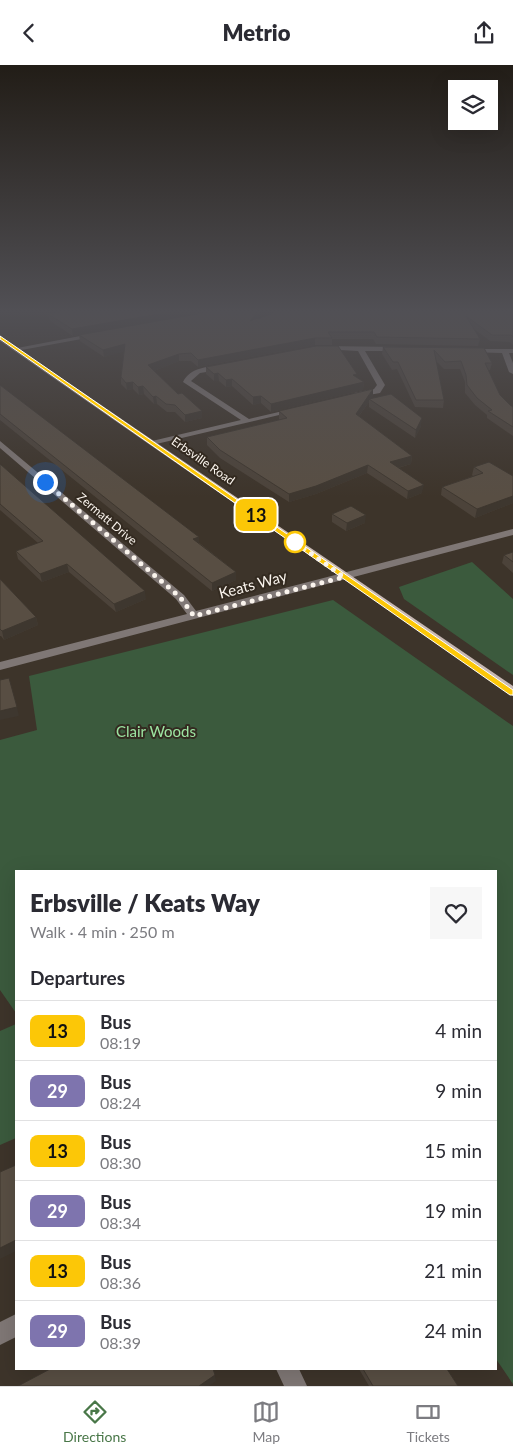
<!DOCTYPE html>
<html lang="en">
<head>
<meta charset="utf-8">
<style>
	:root { --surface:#fff; --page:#f7f7f7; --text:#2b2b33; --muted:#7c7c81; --line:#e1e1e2; --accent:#497748 }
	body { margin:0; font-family:Lato,sans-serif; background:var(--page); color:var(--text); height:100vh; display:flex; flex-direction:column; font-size:19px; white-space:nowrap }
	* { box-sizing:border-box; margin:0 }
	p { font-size:16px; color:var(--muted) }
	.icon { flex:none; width:28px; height:28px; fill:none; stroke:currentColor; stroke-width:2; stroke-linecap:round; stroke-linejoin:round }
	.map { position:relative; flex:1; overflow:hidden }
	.sheet { position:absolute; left:15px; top:805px; width:482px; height:500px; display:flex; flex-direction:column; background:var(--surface); border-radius:0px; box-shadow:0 5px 20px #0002 }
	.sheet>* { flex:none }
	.badge { padding:0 10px; border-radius:8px; font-size:18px; line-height:32px }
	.tools { position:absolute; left:448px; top:15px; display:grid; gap:10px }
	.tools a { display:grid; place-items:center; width:50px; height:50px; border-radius:0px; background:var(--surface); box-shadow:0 5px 20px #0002; font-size:25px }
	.you { position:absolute; width:25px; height:25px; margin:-12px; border:4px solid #fff; border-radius:50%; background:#1a73e8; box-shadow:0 0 0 8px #1a73e833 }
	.map>.badge { position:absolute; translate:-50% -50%; box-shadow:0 0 0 2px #fff }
	h2 { padding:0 15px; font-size:19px; line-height:45px }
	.round { display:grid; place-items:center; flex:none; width:52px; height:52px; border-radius:0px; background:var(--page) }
	.head { display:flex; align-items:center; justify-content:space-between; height:85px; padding:0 15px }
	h1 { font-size:24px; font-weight:800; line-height:38px }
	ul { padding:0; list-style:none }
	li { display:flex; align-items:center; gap:15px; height:60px; padding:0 15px; border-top:1px solid var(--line) }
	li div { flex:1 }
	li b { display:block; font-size:19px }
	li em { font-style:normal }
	li .badge { min-width:55px; font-weight:700; text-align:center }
	header { display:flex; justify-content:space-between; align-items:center; height:65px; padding:0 15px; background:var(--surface); font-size:22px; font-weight:800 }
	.dock { display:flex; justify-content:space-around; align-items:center; height:70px; border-top:1px solid var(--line); background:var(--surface); font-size:14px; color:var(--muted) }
	.dock a { display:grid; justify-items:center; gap:2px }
	.dock .on { color:var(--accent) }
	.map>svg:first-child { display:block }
	.green { fill:#3b5a3d }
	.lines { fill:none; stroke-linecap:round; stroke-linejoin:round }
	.minor { fill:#7f7775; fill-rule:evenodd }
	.major { fill:#c7b8b3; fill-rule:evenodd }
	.wall { fill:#4c433a }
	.shaded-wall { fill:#3e372f }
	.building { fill:#584e43; stroke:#3e372f }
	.line { fill:#fcc707; stroke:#fff }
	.walk { stroke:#faf4ed; stroke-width:5; stroke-dasharray:0 9 }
	.stop-dot { fill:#fff; stroke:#fcc707; stroke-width:2.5 }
	.labels { text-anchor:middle; stroke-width:4; stroke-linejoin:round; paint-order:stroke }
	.far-street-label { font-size:12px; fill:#faf4ed; stroke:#332a20 }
	.street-label { font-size:15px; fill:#faf4ed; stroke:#332a20 }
	.park-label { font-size:15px; fill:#9ce4a1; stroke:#332a20 }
</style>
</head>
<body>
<header><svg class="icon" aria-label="back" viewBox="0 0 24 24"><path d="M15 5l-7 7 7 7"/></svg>Metrio<svg class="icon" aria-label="share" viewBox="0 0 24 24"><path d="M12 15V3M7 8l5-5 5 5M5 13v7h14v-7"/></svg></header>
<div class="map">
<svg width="513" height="1321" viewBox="0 0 513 1321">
	<rect width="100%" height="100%" fill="#3d342a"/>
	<path class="green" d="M472,497L513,534V610L404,534L399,522Z
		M333,535L513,661V1319L496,1294V806H16V948L0,925V675L37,665L29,611Z
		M16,959V1073L0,1080V966Z"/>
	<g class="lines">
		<path class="minor" d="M96,268L98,269V271L16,286L12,284Z
			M323,281L398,282L402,284L398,286H365L385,320L380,328L357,332H354V328L374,324L377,320L358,286L321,284L319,283Z
			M471,284H513V288H509L513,298V309L509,307L502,288L469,287L467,286Z
			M222,300L226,302L225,304L200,308L191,316L249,354L296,343L300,345L152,380V376L241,355L183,317C191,302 207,302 222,300Z
			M0,376L184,530L196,546L513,464V470L0,605V597L187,549L176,534L0,383Z
			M16,1249V1272L0,1280V1257Z
			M276,1304H299L307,1321H284Z"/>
		<path class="major" d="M0,271L513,621V631L0,276Z"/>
	</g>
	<path class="wall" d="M513,247V280L510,277L490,276L474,264L480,274L478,281L376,279L373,274H332V280H315L198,302L191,296H179L154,306L178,329L202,346V353L185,357L175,347H167L157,339H154L144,329L139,330L133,324L127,325L121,319V312L124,286L104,292L80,276L79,270L73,271L50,256L48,249L258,253V254Z
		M383,282L484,283L492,298L490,305H488L500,330L510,340L513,342V371L487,353V350L475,340L465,328V317L460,304H444L436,296L444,335L443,343L415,342L397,304L392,305L382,289Z
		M206,302L356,312L364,317L363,325L271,347L261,338L253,340L232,321L226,322L219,316H214L206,309Z
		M0,320L236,507V515L212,526L0,355Z
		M373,332L371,334L421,361L415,373L369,342V337L359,351L412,391L411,399L398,403L422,428L407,434L367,408L316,429L289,437L220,393L207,380V372L280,355L279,354V346Z
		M0,399L146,534L116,547L69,507L42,517L18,494L16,486L38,478L0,445Z
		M474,402L513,411V438L475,453L441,430L442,422L473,411L472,410Z
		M332,449L365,458L346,466L332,457Z
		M513,487V508L502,498L504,490Z
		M0,514L36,552L38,560L4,575L1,571H0Z
		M359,1304H447L458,1321H369Z"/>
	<path class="shaded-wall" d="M171,247H209L73,271L72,264Z
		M257,247H263L250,262V256Z
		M315,273V280L198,302V295Z
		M125,279L126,286L104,292L103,285Z
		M179,289V296L149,308L148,300Z
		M218,308L219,316H214V309Z
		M232,314V321L226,322V315Z
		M133,317V324L127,325L126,318Z
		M364,317L363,325L271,347V339Z
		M143,321L144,329L139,330L138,322Z
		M373,324V332L370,335L369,334V337L355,356L356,349Z
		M156,331L157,339H154L153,332Z
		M261,331V338L253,340V332Z
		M202,346V353L185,357V350Z
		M422,353L421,361L415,373L416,365Z
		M412,391L411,399L389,405L390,397Z
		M368,400L367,408L316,429L289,437V429Z
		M424,420L422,428L407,434L408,426Z
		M513,431V438L475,453L477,444Z
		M366,450L365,458L346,466L347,458Z
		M199,472V479L193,474Z
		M67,499L69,507L42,517L40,509Z
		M236,507V515L212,526V518Z
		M145,526L146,534L116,547L114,539Z
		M36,552L38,560L4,575L2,566Z
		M17,642L19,651L0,655V646Z
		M16,1175V1186L0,1194V1183Z
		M215,1310L216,1316L209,1321H199Z"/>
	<path class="building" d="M57,247H171L72,264L48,249Z
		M208,247H257L250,256L257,253L258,254L275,247H513V272L511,270H492L466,251L480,274L377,272L374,267H328L332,273H315L198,295L191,288L179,289L148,300L178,329L182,328L202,346L185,350L175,340L166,339L156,331L153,332L143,321L138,322L133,317L126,318L121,312L125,279L103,285L79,270Z
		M316,281H338L357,309L353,310L364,317L271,339L261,331L253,332L232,314L226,315L218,308L214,309L206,302Z
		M383,282L484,283L492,298H485L500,330L510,340L513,342V362L488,346L492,345L477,333L467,320L466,310L461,296L445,297L434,285L444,335H416L398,297H393Z
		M0,320L199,472L193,474L236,507L212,518L0,349Z
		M373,324L356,349L412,391L390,397L424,420L408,426L368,400L316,421L289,429L220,385L207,372L287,353L279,346Z
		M391,329L422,353L416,365L369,334Z
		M489,397L513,411V431L477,444L442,422L483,408L474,402Z
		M0,399L145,526L114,539L67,499L40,509L16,486L43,476L0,439Z
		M351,441L366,450L347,458L332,449Z
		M513,487V497L504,490Z
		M0,514L36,552L2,566L0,564Z
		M9,613L17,642L0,646V615Z
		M16,1100V1175L0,1183V1107Z
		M50,1304H213L215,1310L199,1321H18Z
		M363,1304H447L458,1321H373Z"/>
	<linearGradient id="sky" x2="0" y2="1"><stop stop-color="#221d17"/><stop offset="0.57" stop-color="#515055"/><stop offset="1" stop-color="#515055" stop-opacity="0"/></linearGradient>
	<rect width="513" height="432" fill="url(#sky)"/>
	<path class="line" d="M0,271L513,625V630H510L0,274Z"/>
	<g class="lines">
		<path class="walk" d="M45,417L180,532L194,551L344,512L295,477"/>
	</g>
	<circle class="stop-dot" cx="295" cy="477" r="10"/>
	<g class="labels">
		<g class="far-street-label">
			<text transform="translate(203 396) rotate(35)" y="4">Erbsville Road</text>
			<text transform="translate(107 454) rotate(40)" y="4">Zermatt Drive</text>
		</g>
		<g class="street-label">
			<text transform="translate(253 520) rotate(-15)" y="5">Keats Way</text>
		</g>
		<g class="park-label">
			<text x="156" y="672">Clair Woods</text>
		</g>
	</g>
</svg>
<div class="tools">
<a><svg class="icon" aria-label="layers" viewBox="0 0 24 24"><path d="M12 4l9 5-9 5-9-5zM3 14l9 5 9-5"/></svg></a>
</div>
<div class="you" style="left:45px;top:417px"></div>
<b class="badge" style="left:256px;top:450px;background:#fcc707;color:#111">13</b>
<section class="sheet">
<div class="head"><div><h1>Erbsville / Keats Way</h1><p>Walk · 4 min · 250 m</p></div><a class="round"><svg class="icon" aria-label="heart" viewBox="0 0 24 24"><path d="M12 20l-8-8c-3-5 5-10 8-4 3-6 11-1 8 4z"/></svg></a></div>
<h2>Departures</h2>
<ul>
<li><span class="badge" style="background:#fcc707;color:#111">13</span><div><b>Bus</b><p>08:19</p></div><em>4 min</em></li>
<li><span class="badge" style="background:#7e74ae;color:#fff">29</span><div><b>Bus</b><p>08:24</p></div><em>9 min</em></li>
<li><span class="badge" style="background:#fcc707;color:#111">13</span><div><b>Bus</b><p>08:30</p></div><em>15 min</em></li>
<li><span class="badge" style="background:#7e74ae;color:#fff">29</span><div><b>Bus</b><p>08:34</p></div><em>19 min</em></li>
<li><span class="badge" style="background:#fcc707;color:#111">13</span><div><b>Bus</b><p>08:36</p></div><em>21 min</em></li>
<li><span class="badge" style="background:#7e74ae;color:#fff">29</span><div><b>Bus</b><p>08:39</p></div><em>24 min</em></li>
</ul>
</section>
</div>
<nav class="dock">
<a class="on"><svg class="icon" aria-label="directions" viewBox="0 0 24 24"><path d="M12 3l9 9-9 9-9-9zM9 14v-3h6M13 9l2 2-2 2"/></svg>Directions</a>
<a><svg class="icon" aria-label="map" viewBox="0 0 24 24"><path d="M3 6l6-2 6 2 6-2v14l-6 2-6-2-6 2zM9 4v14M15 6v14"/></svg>Map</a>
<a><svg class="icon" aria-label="tickets" viewBox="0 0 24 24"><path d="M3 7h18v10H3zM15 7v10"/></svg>Tickets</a>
</nav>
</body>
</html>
